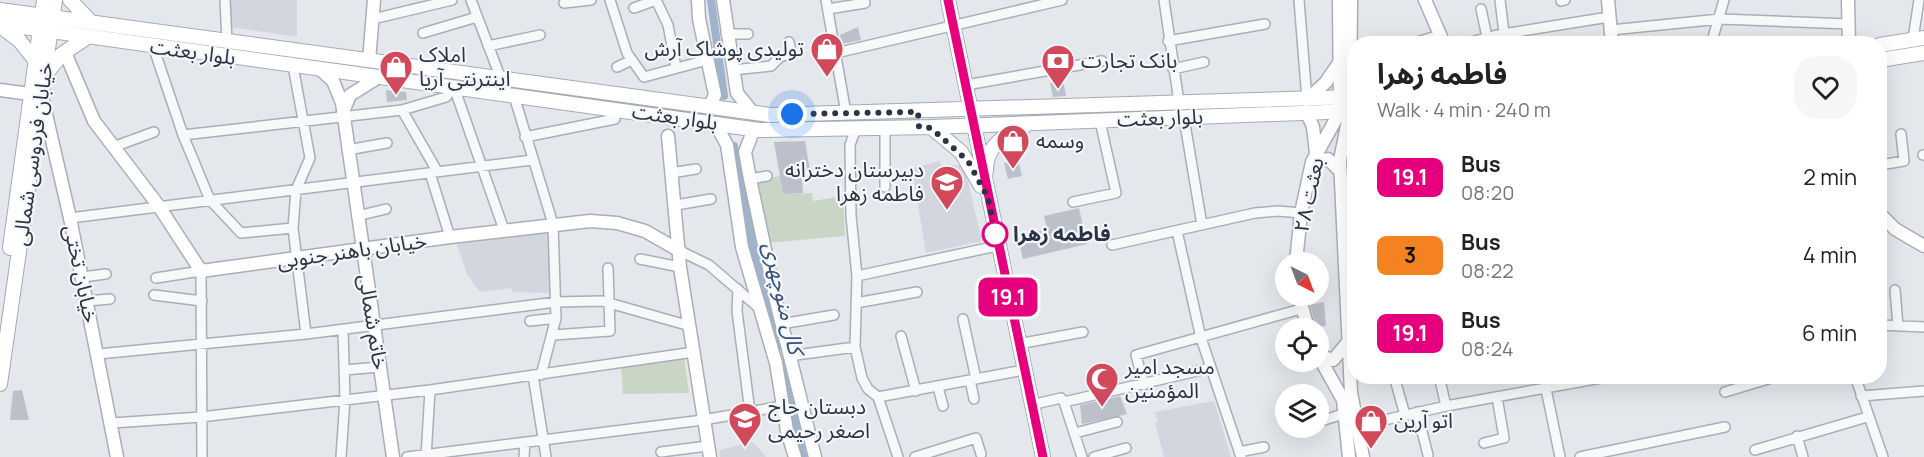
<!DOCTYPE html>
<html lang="en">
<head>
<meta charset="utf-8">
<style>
	:root { --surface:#fff; --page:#f6f6f6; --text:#222; --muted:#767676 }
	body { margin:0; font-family:Manrope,"Noto Sans Arabic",sans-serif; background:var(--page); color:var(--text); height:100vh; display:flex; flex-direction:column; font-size:22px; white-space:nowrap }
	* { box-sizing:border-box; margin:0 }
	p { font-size:20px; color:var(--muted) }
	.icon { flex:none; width:33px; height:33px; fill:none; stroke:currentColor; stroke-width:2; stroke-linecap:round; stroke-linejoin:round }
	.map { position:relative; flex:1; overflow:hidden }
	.panel { position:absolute; left:1347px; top:36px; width:540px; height:348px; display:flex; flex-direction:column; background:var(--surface); border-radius:24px; box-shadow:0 6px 24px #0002 }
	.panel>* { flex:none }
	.badge { padding:0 12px; border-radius:9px; font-size:21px; line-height:39px }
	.needle { width:39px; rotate:138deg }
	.fabs { position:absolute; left:1275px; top:252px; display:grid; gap:12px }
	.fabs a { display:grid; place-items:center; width:54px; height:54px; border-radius:50%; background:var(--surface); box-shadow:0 6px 24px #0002; font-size:30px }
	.you { position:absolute; width:30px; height:30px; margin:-15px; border:4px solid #fff; border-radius:50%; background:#1a73e8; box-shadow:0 0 0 9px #1a73e833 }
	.map>.badge { position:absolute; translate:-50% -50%; box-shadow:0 0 0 3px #fff }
	.round { display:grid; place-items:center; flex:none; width:63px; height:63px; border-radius:24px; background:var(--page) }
	.head { display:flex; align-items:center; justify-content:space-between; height:102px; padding:0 30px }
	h1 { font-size:28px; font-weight:700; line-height:45px }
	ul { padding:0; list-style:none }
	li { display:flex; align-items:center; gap:18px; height:78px; padding:0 30px }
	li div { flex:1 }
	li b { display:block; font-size:22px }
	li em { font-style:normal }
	li .badge { min-width:66px; font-weight:700; text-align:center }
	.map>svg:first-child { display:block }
	.built { fill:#d2d6de }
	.green { fill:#c9d6c5 }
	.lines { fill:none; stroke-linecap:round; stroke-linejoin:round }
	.canal { stroke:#9fb4cc; stroke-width:8 }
	.building { fill:#bbc0ca }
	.street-casing { stroke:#a9aeb7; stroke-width:12 }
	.secondary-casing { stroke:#a9aeb7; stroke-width:15 }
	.primary-casing { stroke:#a3abb8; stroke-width:16 }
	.street { stroke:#f7f8fa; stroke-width:9 }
	.secondary { stroke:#fff; stroke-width:12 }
	.primary { stroke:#fff; stroke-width:14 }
	.line-casing { stroke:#fff; stroke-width:14 }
	.line { stroke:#e6007e; stroke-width:9 }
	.walk { stroke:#2b3445; stroke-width:6; stroke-dasharray:0 10.8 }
	.stop-dot { fill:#fff; stroke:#e6007e; stroke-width:3 }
	.labels { text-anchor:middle; stroke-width:4.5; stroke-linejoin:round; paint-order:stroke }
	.poi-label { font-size:21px; fill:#2b3445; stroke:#f4f6f9; text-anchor:start }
	.street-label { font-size:21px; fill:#2b3445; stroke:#f4f6f9 }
	.stop-label { font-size:21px; font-weight:bold; fill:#2b3445; stroke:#f4f6f9; text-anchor:start }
	.water-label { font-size:22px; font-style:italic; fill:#34527a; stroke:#f4f6f9 }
</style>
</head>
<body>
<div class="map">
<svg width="1924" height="457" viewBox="0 0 1924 457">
	<rect width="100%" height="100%" fill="#e4e7ec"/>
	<path class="built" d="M231,0H297V37L231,27Z
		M940,161L941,165H964L982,241L926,253L912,168Z
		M545,231L550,234V293L512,292V288L480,292L467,274L456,242Z
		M1214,401L1231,457H1164L1155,423L1158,422L1155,412Z
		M753,442L766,457H720L719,450Z"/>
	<path class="green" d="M230,49H231L577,95L549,94Z
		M595,98L622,99L769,120L917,117V121L768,125L595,101Z
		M1217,106V111L994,119V115Z
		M780,176L783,194L812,193L813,201L843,196L845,236L766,243L755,180Z
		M684,357L689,393L623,394L621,365Z"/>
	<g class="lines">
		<path class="canal" d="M711,0L724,96
			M734,146L752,242L777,348
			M781,363L803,457"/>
	</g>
	<path class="building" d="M858,27L861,40L842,44L840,35Z
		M1063,80L1066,96L1053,97L1050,83Z
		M386,90L406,92L407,100L387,102Z
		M805,141L810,171H801L803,193L783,194L774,142Z
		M1018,160L1022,176L1008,179L1004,163Z
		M1079,208L1087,244L1023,259L1018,237L1047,229L1044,216Z
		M1324,302L1326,326L1316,327L1310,305Z
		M22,390L29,420H10L13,391Z
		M1120,396L1127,414L1082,424L1080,405Z"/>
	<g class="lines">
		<g class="street-casing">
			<path id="street" d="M225,0L227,41
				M471,0L501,79
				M610,0L627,53L644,77
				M826,0L846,113
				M1164,0L1179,102
				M1299,0L1307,100
				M1500,0L1504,33
				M1561,1L1565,0
				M564,3L591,0
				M634,8L656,0L668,25L676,67
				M828,9L865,3L864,0
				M1481,9L1487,37
				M373,19L452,0
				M1611,30L1720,19L1849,24
				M423,33L477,17
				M726,34H748
				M1913,39L1919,0
				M1168,41L1265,24
				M1410,44L1440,35
				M1463,44L1497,35L1609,17
				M1711,44L1724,0
				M153,46L183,135L210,200L241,233L293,228
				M488,46L540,35
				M836,53L1062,0
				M293,66L310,158L296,190L293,228L306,334
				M617,67L632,60
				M1173,69L1204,62
				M733,70L771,66L780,57L791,53L789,42
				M644,77L707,60
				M966,85L1102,61
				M454,87L504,230
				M514,96L553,224L556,318L541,375
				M402,110L437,171
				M1184,118L1202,225
				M856,128L850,145L851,216L857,276L855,347L862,378L868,389L878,397
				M183,135L402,110L446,97L454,87
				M525,137L615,119
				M113,147L154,132
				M347,150L387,143
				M1923,155H1924
				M1880,165L1904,161L1901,134
				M430,173L450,237
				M671,173L696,169
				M750,179L767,176
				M885,187V127
				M1073,202L1116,193L1100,121
				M676,205L711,199
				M357,216L386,209
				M70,218L532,160
				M1177,231L1201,338L1241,457
				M1112,245L1255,213L1278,211L1301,213
				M680,251L709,265L759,308
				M640,259L680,267
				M857,276L997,246
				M82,277L106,274
				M156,278L201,271L202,457
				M738,289L737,311L750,412
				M1895,290L1898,326
				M154,295L202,301
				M87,301L110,299
				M856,303L917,292
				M963,319L976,379
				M530,321L556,318
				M781,324L834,315
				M1880,325L1924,327
				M553,335L610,331L608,268
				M901,336L916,391
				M1018,344L1083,332
				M98,354L306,334L556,302L602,301L690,326
				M789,356L855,347
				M344,370L380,367
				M533,375L546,457
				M1394,376L1405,415
				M1439,376L1446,406
				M1855,376L1883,457
				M970,380L974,399
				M1144,385L1136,355L1301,309
				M938,387L943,406
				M1546,389L1560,457
				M1725,392L1778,376
				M1861,396L1924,391
				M878,397L1024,370
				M878,397L898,457
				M1064,402L1210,368
				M1064,402L1082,457
				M1031,405L1061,398L1064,402
				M1417,412L1428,455
				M1318,422L1346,413
				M112,423L201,417L430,390L694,352
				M1358,426L1446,406L1612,376
				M1075,433L1117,422
				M1797,436L1803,457
				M1484,443L1504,438L1497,397
				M1755,450L1867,417
				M661,452L707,446
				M1239,452L1264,447
				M341,457L345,399L343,329
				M407,457L703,420L783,406
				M426,457L430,390
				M524,457L525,442
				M915,457L976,438L981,454
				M1094,457L1126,448
				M1580,457L1725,427"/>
		</g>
		<g class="secondary-casing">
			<path id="secondary" d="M698,0L699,19L715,95L709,107
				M723,0L737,93L753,113
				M1351,0L1350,111L1340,160L1351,392L1363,457
				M1425,0L1444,44
				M1608,0L1612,44
				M1848,0L1849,44
				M67,57L94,121L158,205L201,271L450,237L590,221L617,223L645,231L680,251
				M369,61L374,0
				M321,70L333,81L342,103L393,457
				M0,90L30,94
				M42,97L70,218L117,457
				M1307,100L1326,82L1339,63
				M343,112L350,95L379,77
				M1307,113L1313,127L1316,153
				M715,123L727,145L742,247L776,363L787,431L795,457
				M754,129L745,152L750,179L776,301L815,457
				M668,136L680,267L710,457
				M1311,166L1315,162L1328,159L1340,171
				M1880,214L1895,229L1924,246
				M1296,262L1301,213L1312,162L1340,112L1339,0
				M1299,296L1308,328
				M1318,355L1343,400L1349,457
				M1318,355L1333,360L1348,342"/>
		</g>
		<g class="primary-casing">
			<path id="primary" d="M70,0L91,22
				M948,0L1043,457
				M0,10L770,115L1354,97
				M0,24L759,130L931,127L1354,111
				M0,26L19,40L35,60
				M1880,45L1924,38
				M1880,60L1924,53
				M45,75L62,54L89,36
				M931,127L961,152L981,186
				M986,171C985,147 1006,133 1025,126
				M10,248L44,0
				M0,384L55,0"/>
		</g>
		<use href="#street" class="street"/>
		<use href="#secondary" class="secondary"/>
		<use href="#primary" class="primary"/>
	</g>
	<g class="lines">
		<g class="line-casing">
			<path id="line" d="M948,0L1043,457"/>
		</g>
		<use href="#line" class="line"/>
		<path class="walk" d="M792,114L918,112L919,127L931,128L968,161L988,198L995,234"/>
	</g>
	<defs>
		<g id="shop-pin" transform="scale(1.725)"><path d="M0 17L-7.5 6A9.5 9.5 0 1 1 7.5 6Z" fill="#d1495b" stroke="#f4f6f9"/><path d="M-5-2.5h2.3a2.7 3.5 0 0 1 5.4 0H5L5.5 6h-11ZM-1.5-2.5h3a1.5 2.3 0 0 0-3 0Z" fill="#fff"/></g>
		<g id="bank-pin" transform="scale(1.725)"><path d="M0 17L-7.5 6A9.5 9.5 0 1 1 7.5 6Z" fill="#d1495b" stroke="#f4f6f9"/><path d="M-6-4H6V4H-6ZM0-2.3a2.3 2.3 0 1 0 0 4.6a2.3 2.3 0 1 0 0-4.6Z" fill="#fff"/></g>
		<g id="school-pin" transform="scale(1.725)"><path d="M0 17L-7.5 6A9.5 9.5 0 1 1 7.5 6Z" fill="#d1495b" stroke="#f4f6f9"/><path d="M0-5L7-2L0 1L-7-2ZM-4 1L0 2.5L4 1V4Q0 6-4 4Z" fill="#fff"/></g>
		<g id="mosque-pin" transform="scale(1.725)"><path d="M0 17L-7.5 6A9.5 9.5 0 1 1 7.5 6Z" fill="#d1495b" stroke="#f4f6f9"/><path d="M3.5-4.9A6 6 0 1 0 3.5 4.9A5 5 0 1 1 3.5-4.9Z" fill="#fff"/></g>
	</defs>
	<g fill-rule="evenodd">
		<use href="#shop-pin" x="827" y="49"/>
		<use href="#bank-pin" x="1058" y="61"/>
		<use href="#shop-pin" x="396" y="67"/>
		<use href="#shop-pin" x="1013" y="141"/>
		<use href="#school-pin" x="947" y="182"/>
		<use href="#mosque-pin" x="1102" y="379"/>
		<use href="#school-pin" x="745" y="419"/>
		<use href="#shop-pin" x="1371" y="421"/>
	</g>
	<circle class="stop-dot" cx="995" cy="234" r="12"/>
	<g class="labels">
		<g class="poi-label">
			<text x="804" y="56" text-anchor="end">تولیدی پوشاک آرش</text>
			<text x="419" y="62">املاک<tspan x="419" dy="24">اینترنتی آریا</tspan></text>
			<text x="1081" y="68">بانک تجارت</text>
			<text x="1036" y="148">وسمه</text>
			<text x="924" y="177" text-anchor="end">دبیرستان دخترانه<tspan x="924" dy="24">فاطمه زهرا</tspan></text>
			<text x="1125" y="374">مسجد امیر<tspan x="1125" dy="24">المؤمنین</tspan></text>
			<text x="768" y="414">دبستان حاج<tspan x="768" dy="24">اصغر رحیمی</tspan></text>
			<text x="1394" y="428">اتو آرین</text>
		</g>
		<g class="street-label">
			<text transform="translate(193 52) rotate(8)" y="7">بلوار بعثت</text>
			<text transform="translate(675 117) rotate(8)" y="7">بلوار بعثت</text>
			<text transform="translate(1160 118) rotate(-2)" y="7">بلوار بعثت</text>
			<text transform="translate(33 154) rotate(-82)" y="7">خیابان فردوسی شمالی</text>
			<text transform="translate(1309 195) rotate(-78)" y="7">بعثت ۲۸</text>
			<text transform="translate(352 251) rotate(-8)" y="7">خیابان باهنر جنوبی</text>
			<text transform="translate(81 274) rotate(78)" y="7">خیابان تختی</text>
			<text transform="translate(373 322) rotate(81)" y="7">خاتم شمالی</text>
		</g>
		<g class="stop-label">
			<text x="1013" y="241">فاطمه زهرا</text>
		</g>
		<g class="water-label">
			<text transform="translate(784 298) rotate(77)" y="8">کال منوچهری</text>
		</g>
	</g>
</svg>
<div class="fabs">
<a><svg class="needle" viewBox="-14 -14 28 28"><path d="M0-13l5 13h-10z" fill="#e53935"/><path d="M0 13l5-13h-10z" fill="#767676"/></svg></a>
<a><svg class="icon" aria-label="locate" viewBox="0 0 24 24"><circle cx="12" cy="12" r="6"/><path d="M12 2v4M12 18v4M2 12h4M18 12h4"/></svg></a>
<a><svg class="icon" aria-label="layers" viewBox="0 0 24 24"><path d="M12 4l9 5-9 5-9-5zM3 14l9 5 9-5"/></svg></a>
</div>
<div class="you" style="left:792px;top:114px"></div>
<b class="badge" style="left:1008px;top:297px;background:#e6007e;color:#fff">19.1</b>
<section class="panel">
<div class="head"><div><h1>فاطمه زهرا</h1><p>Walk · 4 min · 240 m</p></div><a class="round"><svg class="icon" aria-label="heart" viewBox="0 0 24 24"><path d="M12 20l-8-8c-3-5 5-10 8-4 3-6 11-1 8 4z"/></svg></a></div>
<ul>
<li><span class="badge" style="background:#e6007e;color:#fff">19.1</span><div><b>Bus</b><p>08:20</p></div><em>2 min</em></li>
<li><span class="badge" style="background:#f58220;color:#111">3</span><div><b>Bus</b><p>08:22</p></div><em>4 min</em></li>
<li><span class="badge" style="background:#e6007e;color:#fff">19.1</span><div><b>Bus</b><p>08:24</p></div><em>6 min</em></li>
</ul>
</section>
</div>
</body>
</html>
